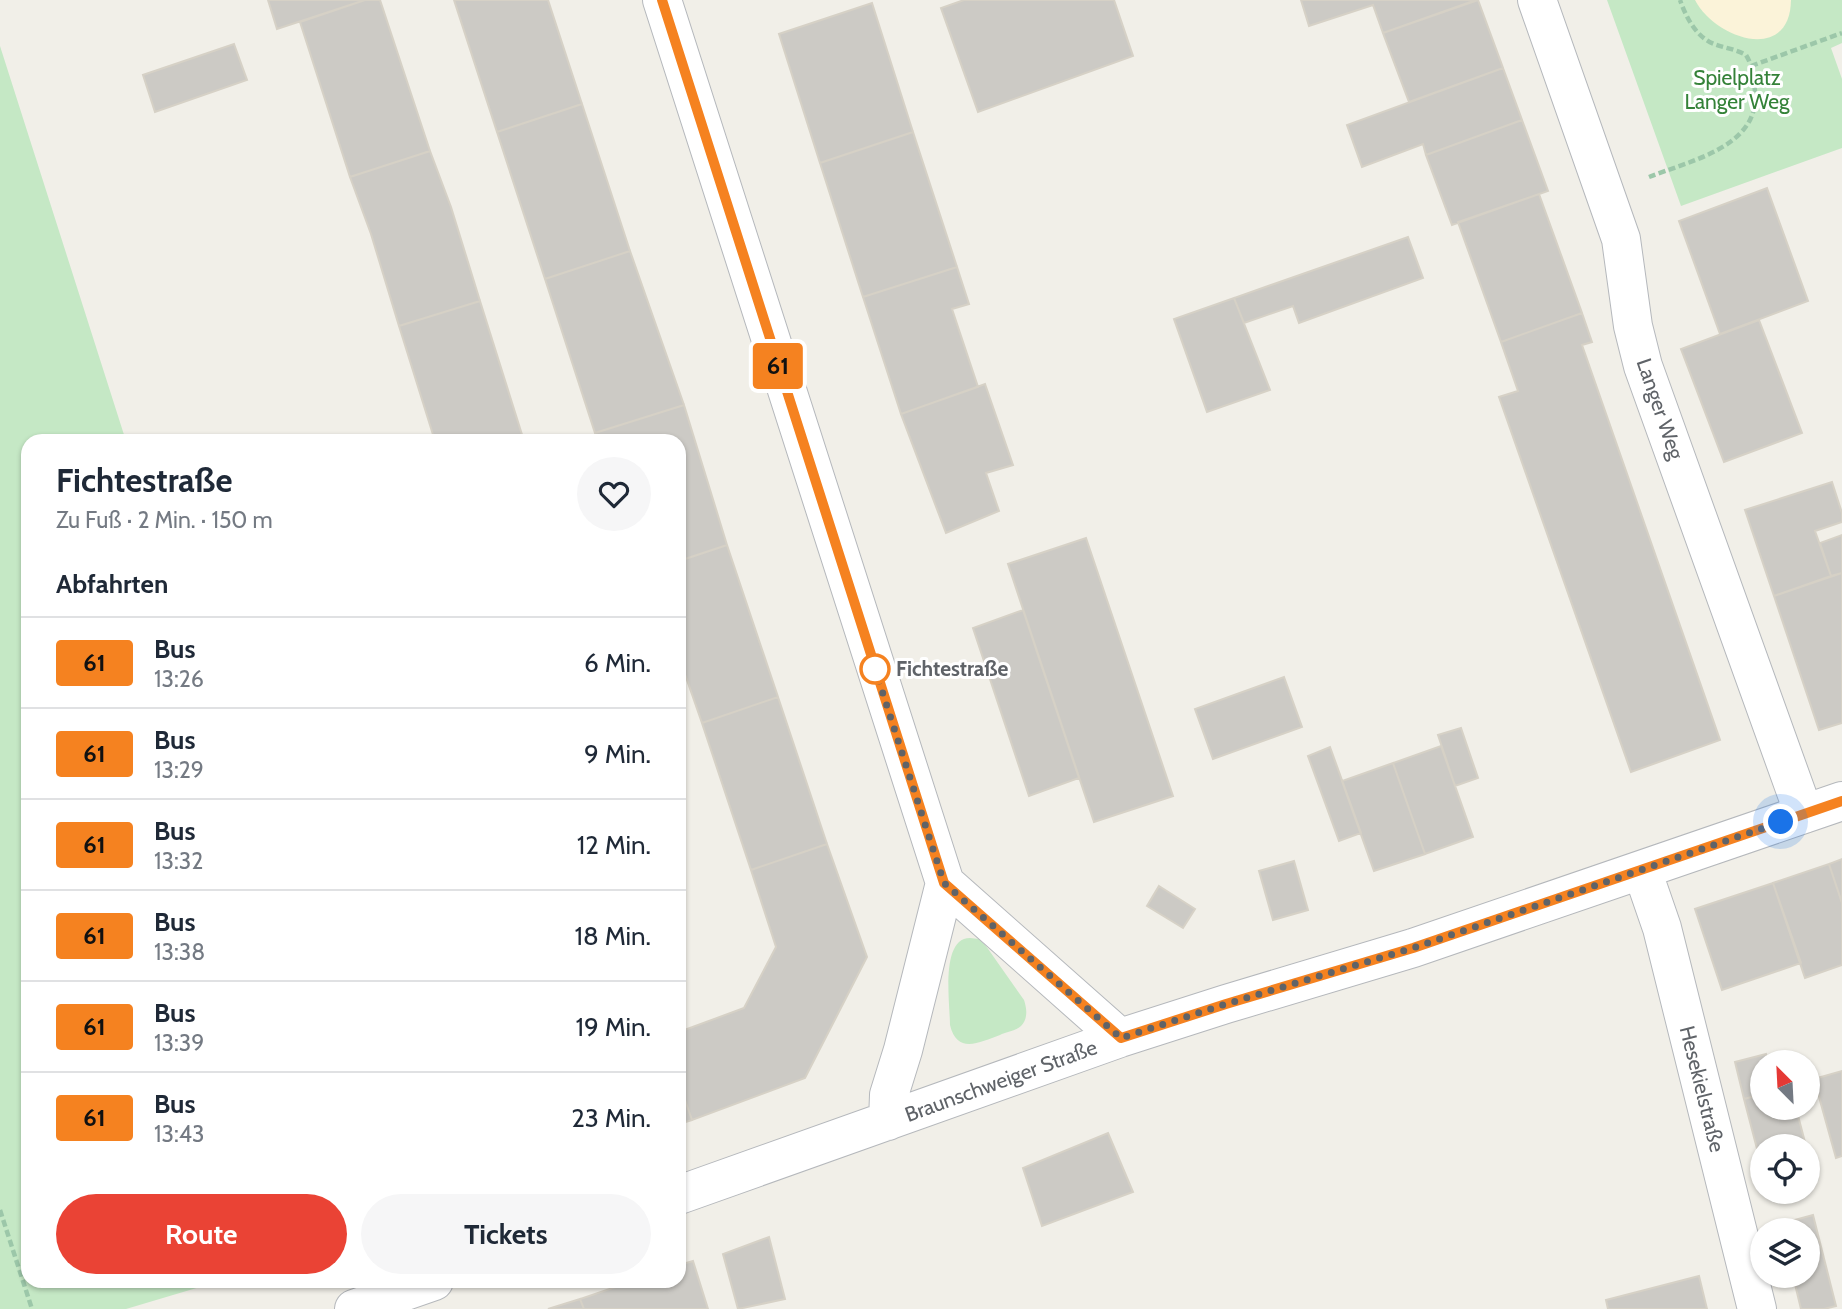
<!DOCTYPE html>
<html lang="de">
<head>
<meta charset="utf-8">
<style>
	:root { --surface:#fff; --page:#f6f6f7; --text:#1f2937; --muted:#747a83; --line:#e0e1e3; --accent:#ea4335 }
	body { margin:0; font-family:Cabin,sans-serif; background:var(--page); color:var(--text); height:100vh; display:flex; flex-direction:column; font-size:26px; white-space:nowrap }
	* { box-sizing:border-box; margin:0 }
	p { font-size:23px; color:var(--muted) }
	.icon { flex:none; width:38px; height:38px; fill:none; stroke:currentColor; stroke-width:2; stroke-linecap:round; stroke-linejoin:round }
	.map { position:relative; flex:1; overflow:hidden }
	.details { position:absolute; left:21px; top:434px; width:665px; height:854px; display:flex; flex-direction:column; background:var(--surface); border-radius:21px; box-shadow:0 2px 5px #0004 }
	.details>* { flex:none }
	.badge { padding:0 14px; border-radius:5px; font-size:24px; line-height:46px }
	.needle { width:46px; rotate:336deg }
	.tools { position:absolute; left:1750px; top:1050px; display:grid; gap:14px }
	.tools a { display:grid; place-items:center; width:70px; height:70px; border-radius:50%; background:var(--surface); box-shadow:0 2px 5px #0004; font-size:35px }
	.you { position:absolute; width:35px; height:35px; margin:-18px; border:5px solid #fff; border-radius:50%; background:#1a73e8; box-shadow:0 0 0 10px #1a73e833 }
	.map>.badge { position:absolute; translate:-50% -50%; box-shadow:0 0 0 4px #fff }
	h2 { padding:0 35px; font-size:26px; line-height:63px }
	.round { display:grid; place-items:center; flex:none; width:74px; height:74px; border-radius:37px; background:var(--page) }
	.summary { display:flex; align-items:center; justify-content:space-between; height:119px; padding:0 35px }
	h1 { font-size:33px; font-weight:700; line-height:52px }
	.cta { display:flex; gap:14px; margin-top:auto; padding:14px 35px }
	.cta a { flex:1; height:80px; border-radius:42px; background:var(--accent); color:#fff; font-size:28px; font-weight:700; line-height:80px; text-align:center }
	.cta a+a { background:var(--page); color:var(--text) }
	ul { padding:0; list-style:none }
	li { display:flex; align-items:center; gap:21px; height:91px; padding:0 35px; border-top:2px solid var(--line) }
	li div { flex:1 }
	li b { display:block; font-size:26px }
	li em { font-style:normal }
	li .badge { min-width:77px; font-weight:700; text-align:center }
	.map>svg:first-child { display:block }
	.green { fill:#c5e8c5 }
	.sand { fill:#fbf3d9 }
	.building { fill:#cccac5; stroke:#d6d1c6; stroke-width:2 }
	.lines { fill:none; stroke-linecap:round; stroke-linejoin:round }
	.street-casing { stroke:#b5b8bc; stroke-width:40 }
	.path { stroke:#9cc7a9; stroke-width:4.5; stroke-dasharray:7 3.5; stroke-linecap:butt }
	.street { stroke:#fff; stroke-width:38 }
	.line-casing { stroke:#fff; stroke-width:16 }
	.line { stroke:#f58220; stroke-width:10 }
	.walk { stroke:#5f6368; stroke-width:7; stroke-dasharray:0 12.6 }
	.stop-dot { fill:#fff; stroke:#f58220; stroke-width:3.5 }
	.labels { text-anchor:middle; stroke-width:6; stroke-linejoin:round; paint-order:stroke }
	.park-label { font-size:21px; fill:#348238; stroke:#fff }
	.street-label { font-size:21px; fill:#5f6368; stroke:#fff }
	.stop-label { font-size:21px; font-weight:bold; fill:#5f6368; stroke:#fff; text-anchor:start }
</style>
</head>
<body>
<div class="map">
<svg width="1842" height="1309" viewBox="0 0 1842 1309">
	<rect width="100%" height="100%" fill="#f1efe8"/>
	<path class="green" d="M1607,0H1842V43L1831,48L1842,79V148L1681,206Z
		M0,46L126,441H28V1281H220L126,1309H0Z
		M970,938L979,939L986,946L1024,1000C1027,1009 1028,1019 1021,1026C1016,1031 1006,1032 1000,1035C980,1042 957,1055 950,1025C950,1004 940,938 970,938Z"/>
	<path class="sand" d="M1695,0H1791C1790,64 1715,39 1695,0Z"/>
	<path class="building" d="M268,0H365L277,29Z
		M365,0H380L430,151L350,177L300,22Z
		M454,0H548L582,104L497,132Z
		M964,0H1114L1133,56L978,112L941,8Z
		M1301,0H1476L1383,33L1373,5L1309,26Z
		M1478,0L1503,68L1409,102L1383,33Z
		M872,3L913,132L820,163L779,34Z
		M234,44L247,80L155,112L143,75Z
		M1503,68L1522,120L1426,155L1423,144L1362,167L1347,125Z
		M582,104L630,251L545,279L497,132Z
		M1522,120L1548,191L1452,225L1426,155Z
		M913,132L957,267L863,297L820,163Z
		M430,151L451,207L480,301L399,326L371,234L350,177Z
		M1767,188L1808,301L1720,334L1679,221Z
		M1539,194L1582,313L1501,342L1458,222Z
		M1408,237L1423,278L1299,323L1293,306L1244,323L1234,298Z
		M630,251L684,405L595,433L545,279Z
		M957,267L969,304L952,309L978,387L901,414L863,297Z
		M1234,298L1270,390L1207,412L1174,319Z
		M480,301L524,441H435L399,326Z
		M1582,313L1592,342L1582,345L1720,740L1631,772L1499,397L1518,391L1501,342Z
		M1759,320L1802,433L1724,462L1681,349Z
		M985,384L1013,465L986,473L999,511L946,533L901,414Z
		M684,405L727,545L679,561V441H598L595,433Z
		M1832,482L1842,513V522L1815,531L1831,576L1774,596L1745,510Z
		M1842,535V573L1831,576L1820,543Z
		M1086,538L1173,796L1094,822L1008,564Z
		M727,545L778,697L702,723L679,657V561Z
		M1842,573V723L1819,730L1774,596Z
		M1023,610L1079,778L1029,796L973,628Z
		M1284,677L1302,727L1213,759L1195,709Z
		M778,697L827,844L751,870L702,723Z
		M1461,728L1478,778L1455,786L1438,735Z
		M1441,746L1473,837L1425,854L1393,763Z
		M1330,747L1361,833L1339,841L1308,756Z
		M1393,763L1425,854L1374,871L1342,781Z
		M827,844L867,957L805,1078L692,1120L679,1083V1032L744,1008L776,947L751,870Z
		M1842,859V903L1829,864Z
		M1294,861L1308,910L1273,920L1259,871Z
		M1829,864L1842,903V965L1805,978L1773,883Z
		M1773,883L1801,963L1722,990L1695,909Z
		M1159,886L1195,909L1183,928L1147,906Z
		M1766,1054L1768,1062H1762V1094L1744,1099L1735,1062Z
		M1842,1071V1156L1836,1158L1814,1079Z
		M679,1083L692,1120L679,1124Z
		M1762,1094V1108H1796L1806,1146H1762V1168L1744,1099Z
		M1108,1133L1133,1192L1042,1226L1023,1168Z
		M1813,1215L1836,1306L1824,1309H1801L1793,1276H1808V1230H1781L1780,1224Z
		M769,1237L785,1299L738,1309L723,1254Z
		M693,1261L708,1309H584L580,1299L633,1281H679V1265Z
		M1699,1276L1707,1309H1608L1606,1300Z
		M580,1299L584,1309H548Z"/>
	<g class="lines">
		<g class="street-casing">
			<path id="street" d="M662,0L945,883L1120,1038
				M1537,0L1621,239L1633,326L1643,366L1804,814
				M1642,870L1662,928L1757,1309
				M888,1121L889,1095L903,1050L945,883
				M679,1195L1120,1038L1226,1004L1413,948L1842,801
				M354,1309L434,1281"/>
		</g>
		<path class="path" d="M1751,66L1842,33
			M1649,177C1689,161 1760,147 1755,92C1754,79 1753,66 1746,55C1736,49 1724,48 1714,44C1696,37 1686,17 1680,0
			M0,1210L32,1309"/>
		<use href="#street" class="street"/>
	</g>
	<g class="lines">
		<g class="line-casing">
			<path id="line" d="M662,0L944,883L1121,1038L1226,1004L1413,948L1842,801"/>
		</g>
		<use href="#line" class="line"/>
		<path class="walk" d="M875,669L944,883L1121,1038L1226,1004L1413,948L1781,822"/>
	</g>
	<circle class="stop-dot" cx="875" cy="669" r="14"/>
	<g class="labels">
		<g class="park-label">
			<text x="1737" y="85">Spielplatz<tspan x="1737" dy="24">Langer Weg</tspan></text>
		</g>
		<g class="street-label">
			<text transform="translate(1660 409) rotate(71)" y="7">Langer Weg</text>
			<text transform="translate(1001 1081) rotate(-20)" y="7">Braunschweiger Straße</text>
			<text transform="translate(1702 1089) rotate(76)" y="7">Hesekielstraße</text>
		</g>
		<g class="stop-label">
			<text x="896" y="676">Fichtestraße</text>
		</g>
	</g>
</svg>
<div class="tools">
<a><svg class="needle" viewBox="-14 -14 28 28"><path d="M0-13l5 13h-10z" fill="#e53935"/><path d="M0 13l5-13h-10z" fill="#747a83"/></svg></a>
<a><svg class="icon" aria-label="locate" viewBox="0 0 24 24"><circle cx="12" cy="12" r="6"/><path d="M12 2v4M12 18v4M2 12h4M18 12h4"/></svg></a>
<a><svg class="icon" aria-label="layers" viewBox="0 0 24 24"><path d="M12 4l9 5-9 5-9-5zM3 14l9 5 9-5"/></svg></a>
</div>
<div class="you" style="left:1781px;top:822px"></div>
<b class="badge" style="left:778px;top:366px;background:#f58220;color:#111">61</b>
<section class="details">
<div class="summary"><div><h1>Fichtestraße</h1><p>Zu Fuß · 2 Min. · 150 m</p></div><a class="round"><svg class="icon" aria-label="heart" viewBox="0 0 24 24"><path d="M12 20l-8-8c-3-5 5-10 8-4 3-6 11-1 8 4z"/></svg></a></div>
<h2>Abfahrten</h2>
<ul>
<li><span class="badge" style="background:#f58220;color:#111">61</span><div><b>Bus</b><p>13:26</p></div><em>6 Min.</em></li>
<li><span class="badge" style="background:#f58220;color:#111">61</span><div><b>Bus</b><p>13:29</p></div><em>9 Min.</em></li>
<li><span class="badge" style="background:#f58220;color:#111">61</span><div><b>Bus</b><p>13:32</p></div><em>12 Min.</em></li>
<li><span class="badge" style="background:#f58220;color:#111">61</span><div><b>Bus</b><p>13:38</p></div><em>18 Min.</em></li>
<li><span class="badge" style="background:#f58220;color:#111">61</span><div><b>Bus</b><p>13:39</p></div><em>19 Min.</em></li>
<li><span class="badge" style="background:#f58220;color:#111">61</span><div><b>Bus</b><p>13:43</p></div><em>23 Min.</em></li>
</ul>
<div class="cta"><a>Route</a><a>Tickets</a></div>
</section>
</div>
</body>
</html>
